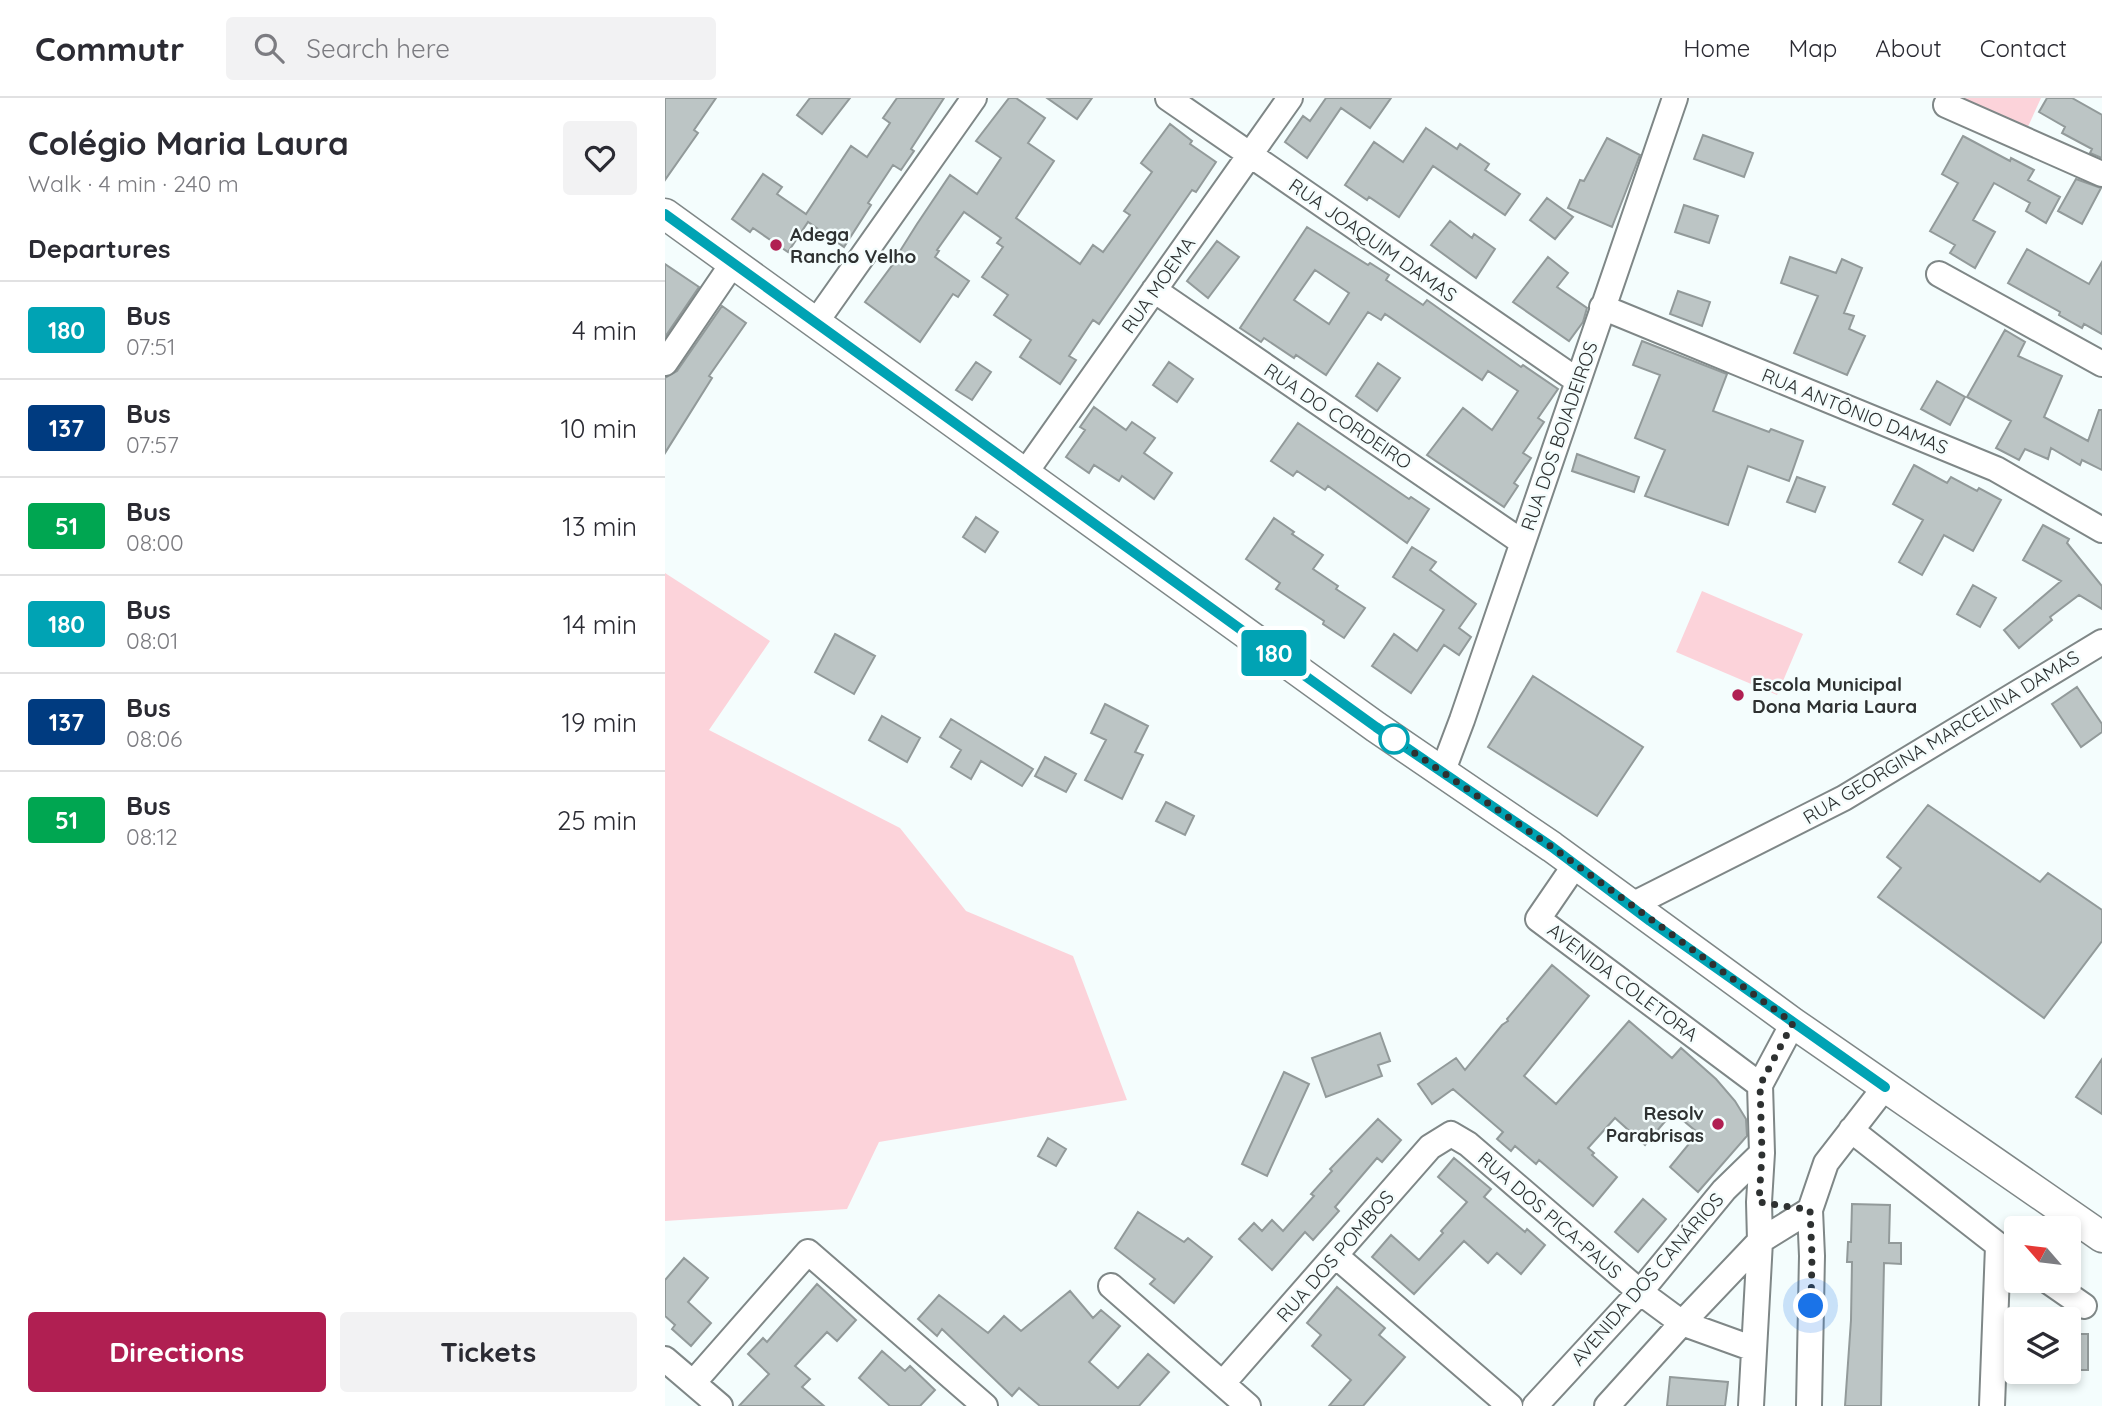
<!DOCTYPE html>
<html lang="en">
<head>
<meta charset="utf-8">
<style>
	:root { --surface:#fff; --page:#f2f2f3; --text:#2b2b33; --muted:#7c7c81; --line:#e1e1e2; --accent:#b01f52 }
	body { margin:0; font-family:Quicksand,sans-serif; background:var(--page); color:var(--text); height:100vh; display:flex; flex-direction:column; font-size:26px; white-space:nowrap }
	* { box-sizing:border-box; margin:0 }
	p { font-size:23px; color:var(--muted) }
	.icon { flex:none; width:38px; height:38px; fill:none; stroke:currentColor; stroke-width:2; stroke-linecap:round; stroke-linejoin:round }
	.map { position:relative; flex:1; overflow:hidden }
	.details { display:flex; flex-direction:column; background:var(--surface); width:665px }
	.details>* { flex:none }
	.badge { padding:0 14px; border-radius:5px; font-size:24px; line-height:46px }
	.needle { width:46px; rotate:298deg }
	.controls { position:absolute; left:1339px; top:1118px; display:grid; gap:14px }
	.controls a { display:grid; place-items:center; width:77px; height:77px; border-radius:7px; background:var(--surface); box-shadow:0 4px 10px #0003; font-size:35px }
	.you { position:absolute; width:35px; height:35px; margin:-18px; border:5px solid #fff; border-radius:50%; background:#1a73e8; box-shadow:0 0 0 10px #1a73e833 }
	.map>.badge { position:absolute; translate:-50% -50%; box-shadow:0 0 0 4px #fff }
	h2 { padding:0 28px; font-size:26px; line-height:63px }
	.round { display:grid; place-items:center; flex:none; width:74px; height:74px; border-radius:7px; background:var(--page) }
	.overview { display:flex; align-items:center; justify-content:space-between; height:119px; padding:0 28px }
	h1 { font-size:33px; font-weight:700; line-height:52px }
	.action { display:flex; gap:14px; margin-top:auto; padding:14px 28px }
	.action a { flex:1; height:80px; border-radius:7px; background:var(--accent); color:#fff; font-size:28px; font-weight:700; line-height:80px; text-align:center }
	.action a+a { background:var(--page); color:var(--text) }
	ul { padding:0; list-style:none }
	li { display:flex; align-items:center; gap:21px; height:98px; padding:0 28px; border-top:2px solid var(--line) }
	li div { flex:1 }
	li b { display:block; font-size:26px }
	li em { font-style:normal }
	li .badge { min-width:77px; font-weight:700; text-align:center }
	header { display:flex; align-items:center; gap:42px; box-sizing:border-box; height:98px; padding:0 35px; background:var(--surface); border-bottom:2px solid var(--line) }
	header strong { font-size:33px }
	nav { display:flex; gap:38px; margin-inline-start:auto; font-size:24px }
	.search { width:490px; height:63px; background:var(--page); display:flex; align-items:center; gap:18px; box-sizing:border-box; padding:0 24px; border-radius:7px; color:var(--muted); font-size:26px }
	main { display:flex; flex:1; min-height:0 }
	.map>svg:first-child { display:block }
	.green { fill:#fcd3da }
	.building { fill:#bcc5c5; stroke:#929a9a; stroke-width:2; fill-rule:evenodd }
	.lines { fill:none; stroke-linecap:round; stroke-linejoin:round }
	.minor-casing { stroke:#7f8787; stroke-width:28 }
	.major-casing { stroke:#7f8787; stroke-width:33 }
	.minor { stroke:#fff; stroke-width:24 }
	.major { stroke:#fff; stroke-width:30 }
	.line-casing { stroke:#fff; stroke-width:16 }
	.line { stroke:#00a3b4; stroke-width:10 }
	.walk { stroke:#2e3131; stroke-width:7; stroke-dasharray:0 12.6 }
	.poi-dot { fill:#b01f52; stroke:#f4fdfd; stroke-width:2.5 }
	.stop-dot { fill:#fff; stroke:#00a3b4; stroke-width:3.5 }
	.labels { text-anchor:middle; stroke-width:5; stroke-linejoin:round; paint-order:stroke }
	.poi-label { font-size:19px; font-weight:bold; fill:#2e3131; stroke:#f4fdfd; text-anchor:start }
	.street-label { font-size:19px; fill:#2e3131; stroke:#f4fdfd }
</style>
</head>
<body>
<header>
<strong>Commutr</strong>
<div class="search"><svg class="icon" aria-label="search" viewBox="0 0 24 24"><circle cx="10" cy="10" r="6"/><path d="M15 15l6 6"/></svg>Search here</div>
<nav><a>Home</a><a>Map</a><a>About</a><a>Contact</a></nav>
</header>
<main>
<section class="details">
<div class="overview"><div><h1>Colégio Maria Laura</h1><p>Walk · 4 min · 240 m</p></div><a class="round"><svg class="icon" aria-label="heart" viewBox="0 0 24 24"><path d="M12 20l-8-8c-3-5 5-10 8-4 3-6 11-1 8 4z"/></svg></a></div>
<h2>Departures</h2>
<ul>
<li><span class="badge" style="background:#00a3b4;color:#fff">180</span><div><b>Bus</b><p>07:51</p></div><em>4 min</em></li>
<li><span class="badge" style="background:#003b80;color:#fff">137</span><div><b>Bus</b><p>07:57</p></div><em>10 min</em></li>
<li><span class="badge" style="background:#00a651;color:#fff">51</span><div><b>Bus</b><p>08:00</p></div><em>13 min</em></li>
<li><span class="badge" style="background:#00a3b4;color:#fff">180</span><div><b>Bus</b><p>08:01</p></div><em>14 min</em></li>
<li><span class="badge" style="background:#003b80;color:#fff">137</span><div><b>Bus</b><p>08:06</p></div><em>19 min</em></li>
<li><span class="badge" style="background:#00a651;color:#fff">51</span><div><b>Bus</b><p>08:12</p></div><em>25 min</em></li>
</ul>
<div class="action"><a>Directions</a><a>Tickets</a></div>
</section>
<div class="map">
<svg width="1437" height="1308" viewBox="0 0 1437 1308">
	<rect width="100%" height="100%" fill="#f4fdfd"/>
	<path class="green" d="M1287,0H1376L1361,33Z
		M0,475L105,543L44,632L235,730L301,813L408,858L462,1002L214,1044L182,1111L0,1123Z
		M1037,493L1138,536L1112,597L1011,554Z"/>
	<path class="building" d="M0,0H51L29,32L33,35L0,82Z
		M145,0H185L157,36L132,17Z
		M232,0H279L246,51L249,53L236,72L228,67L203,105L206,107L179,149L143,124L123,154L88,130L85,134L67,121L98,76L117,89L112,96L141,116L186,48L202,59L225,25L218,20Z
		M344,0H351L380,20L363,45L389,63L351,120L415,166L428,147L438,154L465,117L459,113L487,74L476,65L505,26L527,43L525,46L551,64L531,94L527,92L434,226L428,222L404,258L411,262L395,286L355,259L366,242L329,217L343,197L317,179L338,149L332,145L336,140L299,114L272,152L274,153L270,159L304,183L293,199L288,196L255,244L200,204L237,154L235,153L252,126L285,77L312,96L336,60L311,43Z
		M382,0H427L412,21Z
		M661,0H726L705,30L676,10L642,60L620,44L638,18L645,23Z
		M1382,0H1407L1437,17V60L1425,55L1427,51L1397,35L1400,29L1374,14Z
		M761,30L792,51L795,46L824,66L820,72L855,96L840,117L768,68L734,119L704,99L702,102L680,87L709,44L738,64Z
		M1038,37L1088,55L1079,79L1029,61Z
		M1298,38L1345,63L1346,60L1369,72L1363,82L1395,99L1381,125L1361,113L1365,105L1329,85L1308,122L1330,134L1310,170L1285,155L1290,147L1265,133L1293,85L1277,76Z
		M942,40L975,57L947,129L903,110L915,82L919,83Z
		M1411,81L1436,90L1417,126L1393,113Z
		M882,100L908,119L890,141L865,122Z
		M1019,107L1053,118L1044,145L1010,134Z
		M785,123L807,140L809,136L830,151L811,180L766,147Z
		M642,129L703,167L705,165L724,177L721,182L758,207L762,202L856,269L858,267L893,291L873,320L879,324L858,355L866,360L849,385L853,388L839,409L762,357L798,310L827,332L853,293L823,273L817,282L720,216L716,222L703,214L661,277L631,257L629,260L599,240L596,244L575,230ZM650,172L684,195L664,226L629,202Z
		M552,143L574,159L543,200L522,183Z
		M1362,151L1424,186L1437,164V236L1419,226L1417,230L1394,217L1395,214L1343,185Z
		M883,159L903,175L892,189L922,210L918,224L904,243L848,204Z
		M1125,159L1171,175L1177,161L1197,170L1179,215L1189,218L1184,231L1200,238L1182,277L1129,255L1153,198L1116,185Z
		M0,166L34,189L0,239Z
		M1013,193L1045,204L1037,228L1005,216Z
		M57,208L81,225L44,278L47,280L0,355V280L12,273Z
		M1340,232L1360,244L1353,258L1397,278L1379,319L1423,343L1434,312H1437V372L1417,362L1415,367L1386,350L1383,361L1360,351L1354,362L1331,350L1346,323L1302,299Z
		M977,243L1062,276L1048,313L1104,334L1106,331L1138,343L1124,383L1083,368L1063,427L980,398L1000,352L970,340L995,277L968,267Z
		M311,264L326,274L307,302L291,292Z
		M504,264L528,281L512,304L488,287Z
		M713,265L735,280L712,313L691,298Z
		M1272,283L1300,299L1285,327L1256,311Z
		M429,309L461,332L467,324L490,340L479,355L507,375L489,401L457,378L454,383L429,367L424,375L401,359L420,332L415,329Z
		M633,325L744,401L746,399L764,411L742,445L663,388L660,392L632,373L628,378L606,363Z
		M912,356L974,379L969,394L907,373Z
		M1249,367L1282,385L1286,379L1312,393L1314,390L1336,402L1308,453L1279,437L1257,477L1234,464L1258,422L1228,406Z
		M1132,379L1160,389L1150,414L1122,404Z
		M311,419L333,434L320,454L298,439Z
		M609,420L629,434L627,436L658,457L648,471L673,488L671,491L700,510L679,540L658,526L659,523L611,491L615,485L581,461Z
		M1378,427L1404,441L1402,445L1437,488V511L1414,497L1385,519L1387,522L1354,550L1339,532L1396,483L1358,462Z
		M747,449L771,464L765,472L811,506L794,530L806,539L794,557L779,547L746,595L707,568L729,536L752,553L779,512L728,479Z
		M1308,487L1331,500L1315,529L1292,516Z
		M170,536L210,558L189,596L150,574Z
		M868,578L978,649L932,718L823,649Z
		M1412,589L1437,626V634L1416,649L1387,606Z
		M440,606L483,628L470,654L478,657L457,701L420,682L441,642L426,635Z
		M217,618L255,640L242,664L204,642Z
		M286,621L368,671L357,688L316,663L306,681L286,669L296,652L275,639Z
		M380,659L411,676L401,694L370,678Z
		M501,704L529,718L520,737L491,723Z
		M1263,707L1375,784L1383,775L1437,812V843L1379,920L1213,799L1236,770L1222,759Z
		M887,867L924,898L859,978L891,1006L964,923L1007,960L1016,950L1051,981L1070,1003L1081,1021L1082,1038L1033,1094L1005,1069L1033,1035L1008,1014L980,1047L950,1020L923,1050L929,1055L927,1057L952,1079L928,1108L874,1062L871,1066L850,1048L846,1053L832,1041L838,1034L788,991L767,1006L753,986L791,960L800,972L837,927L843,923L842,921Z
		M715,935L725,963L713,967L717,978L661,999L647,960Z
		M1437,961V1016L1411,999Z
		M619,974L644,986L602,1078L577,1066Z
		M713,1021L736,1042L717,1064L712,1060L670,1109L674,1113L648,1142L640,1134L607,1172L574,1141L589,1125L597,1133L607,1122L618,1133L649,1098L646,1096L667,1073L665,1071Z
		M383,1040L401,1051L391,1068L373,1058Z
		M789,1060L826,1091L819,1099L860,1134L862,1131L880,1147L856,1176L832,1155L823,1165L799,1143L749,1196L707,1159L726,1137L754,1162L778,1135L776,1133L802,1104L773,1079Z
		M978,1101L1001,1121L973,1154L950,1134Z
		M1187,1106L1225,1107L1224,1145H1236V1166L1219,1165L1216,1308H1180L1186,1222L1187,1164H1182L1183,1144H1186Z
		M473,1114L519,1144L523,1140L547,1159L509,1205L485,1186L490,1181L450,1150Z
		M19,1160L43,1180L23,1204L46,1225L26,1248L7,1231L10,1227L0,1218V1182Z
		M152,1186L191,1222L172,1243L162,1234L130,1268L145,1281L137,1289L159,1308H74L104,1276L83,1256L98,1240L102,1244Z
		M672,1189L720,1230L714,1237L740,1259L698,1308H664L686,1282L647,1248L656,1237L642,1225Z
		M405,1193L428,1220L436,1212L455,1228L424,1264L453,1290L483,1256L504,1274L474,1308H375L354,1290L347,1298L277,1231L272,1238L253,1221L274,1197L323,1235L339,1218L356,1233Z
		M1404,1236H1423V1272H1404Z
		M217,1253L240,1273L245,1268L270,1292L255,1308H225L194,1280Z
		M1005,1279L1063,1284L1060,1308H1002Z"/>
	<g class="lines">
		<g class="minor-casing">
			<path id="minor" d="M503,0L913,283
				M1281,7L1437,76
				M1274,176L1437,266
				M489,192L857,444
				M937,209L1331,371L1437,432
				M151,224L309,0
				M0,265L68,165
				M360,375L625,0
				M777,675L797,622L1010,0
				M910,767L873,821L1095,987
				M965,808L1179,700L1437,544
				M1186,1032L1351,1161
				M671,1158L845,1308
				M1383,1183L1419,1208
				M446,1188L583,1308
				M0,1261L55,1308
				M28,1285L143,1154L320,1308
				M558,1285L765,1049L786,1036L803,1046L975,1194L1017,1225L1089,1251
				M870,1308L975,1194L1059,1092L1097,1055
				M942,1308L1017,1225L1095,1143L1145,1112
				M1086,1308L1095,1143L1094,1104L1097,1055L1095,987L1128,925
				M1144,1308L1147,1158L1145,1112L1161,1065L1220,989
				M1327,1308L1333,1148"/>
		</g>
		<g class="major-casing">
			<path id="major" d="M0,116L711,629L887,749L1128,925L1437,1139"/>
		</g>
		<use href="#minor" class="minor"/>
		<use href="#major" class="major"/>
	</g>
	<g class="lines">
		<g class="line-casing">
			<path id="line" d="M0,116L711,629L887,749L985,823L1220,989"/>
		</g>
		<use href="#line" class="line"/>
		<path class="walk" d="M729,641L887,749L1128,925L1095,987L1097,1055L1094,1104L1145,1112L1147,1158L1146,1208"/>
	</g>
	<g class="poi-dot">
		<circle cx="111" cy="147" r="7"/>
		<circle cx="1073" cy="597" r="7"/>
		<circle cx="1053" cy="1026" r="7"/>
	</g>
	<circle class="stop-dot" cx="729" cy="641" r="14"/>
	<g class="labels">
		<g class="poi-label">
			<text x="125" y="143">Adega<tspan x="125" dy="22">Rancho Velho</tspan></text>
			<text x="1087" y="593">Escola Municipal<tspan x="1087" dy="22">Dona Maria Laura</tspan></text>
			<text x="1039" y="1022" text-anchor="end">Resolv<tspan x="1039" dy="22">Parabrisas</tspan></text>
		</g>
		<g class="street-label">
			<text transform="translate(708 142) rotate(35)" y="7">RUA JOAQUIM DAMAS</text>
			<text transform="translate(493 187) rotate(-55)" y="7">RUA MOEMA</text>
			<text transform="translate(1190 313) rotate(22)" y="7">RUA ANTÔNIO DAMAS</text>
			<text transform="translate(673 318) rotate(34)" y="7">RUA DO CORDEIRO</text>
			<text transform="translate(894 338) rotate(-71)" y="7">RUA DOS BOIADEIROS</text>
			<text transform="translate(1276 639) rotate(-31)" y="7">RUA GEORGINA MARCELINA DAMAS</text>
			<text transform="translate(958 884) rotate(37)" y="7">AVENIDA COLETORA</text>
			<text transform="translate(885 1117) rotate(41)" y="7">RUA DOS PICA-PAUS</text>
			<text transform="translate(670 1158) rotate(-49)" y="7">RUA DOS POMBOS</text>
			<text transform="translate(982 1181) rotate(-49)" y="7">AVENIDA DOS CANÁRIOS</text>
		</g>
	</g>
</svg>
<div class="controls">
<a><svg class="needle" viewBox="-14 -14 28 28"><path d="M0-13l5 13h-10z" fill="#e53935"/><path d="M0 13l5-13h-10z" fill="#7c7c81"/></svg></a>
<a><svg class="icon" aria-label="layers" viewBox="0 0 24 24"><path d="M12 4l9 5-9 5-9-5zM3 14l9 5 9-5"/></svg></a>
</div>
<div class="you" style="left:1146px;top:1208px"></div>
<b class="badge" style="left:609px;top:555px;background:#00a3b4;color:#fff">180</b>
</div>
</main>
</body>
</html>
